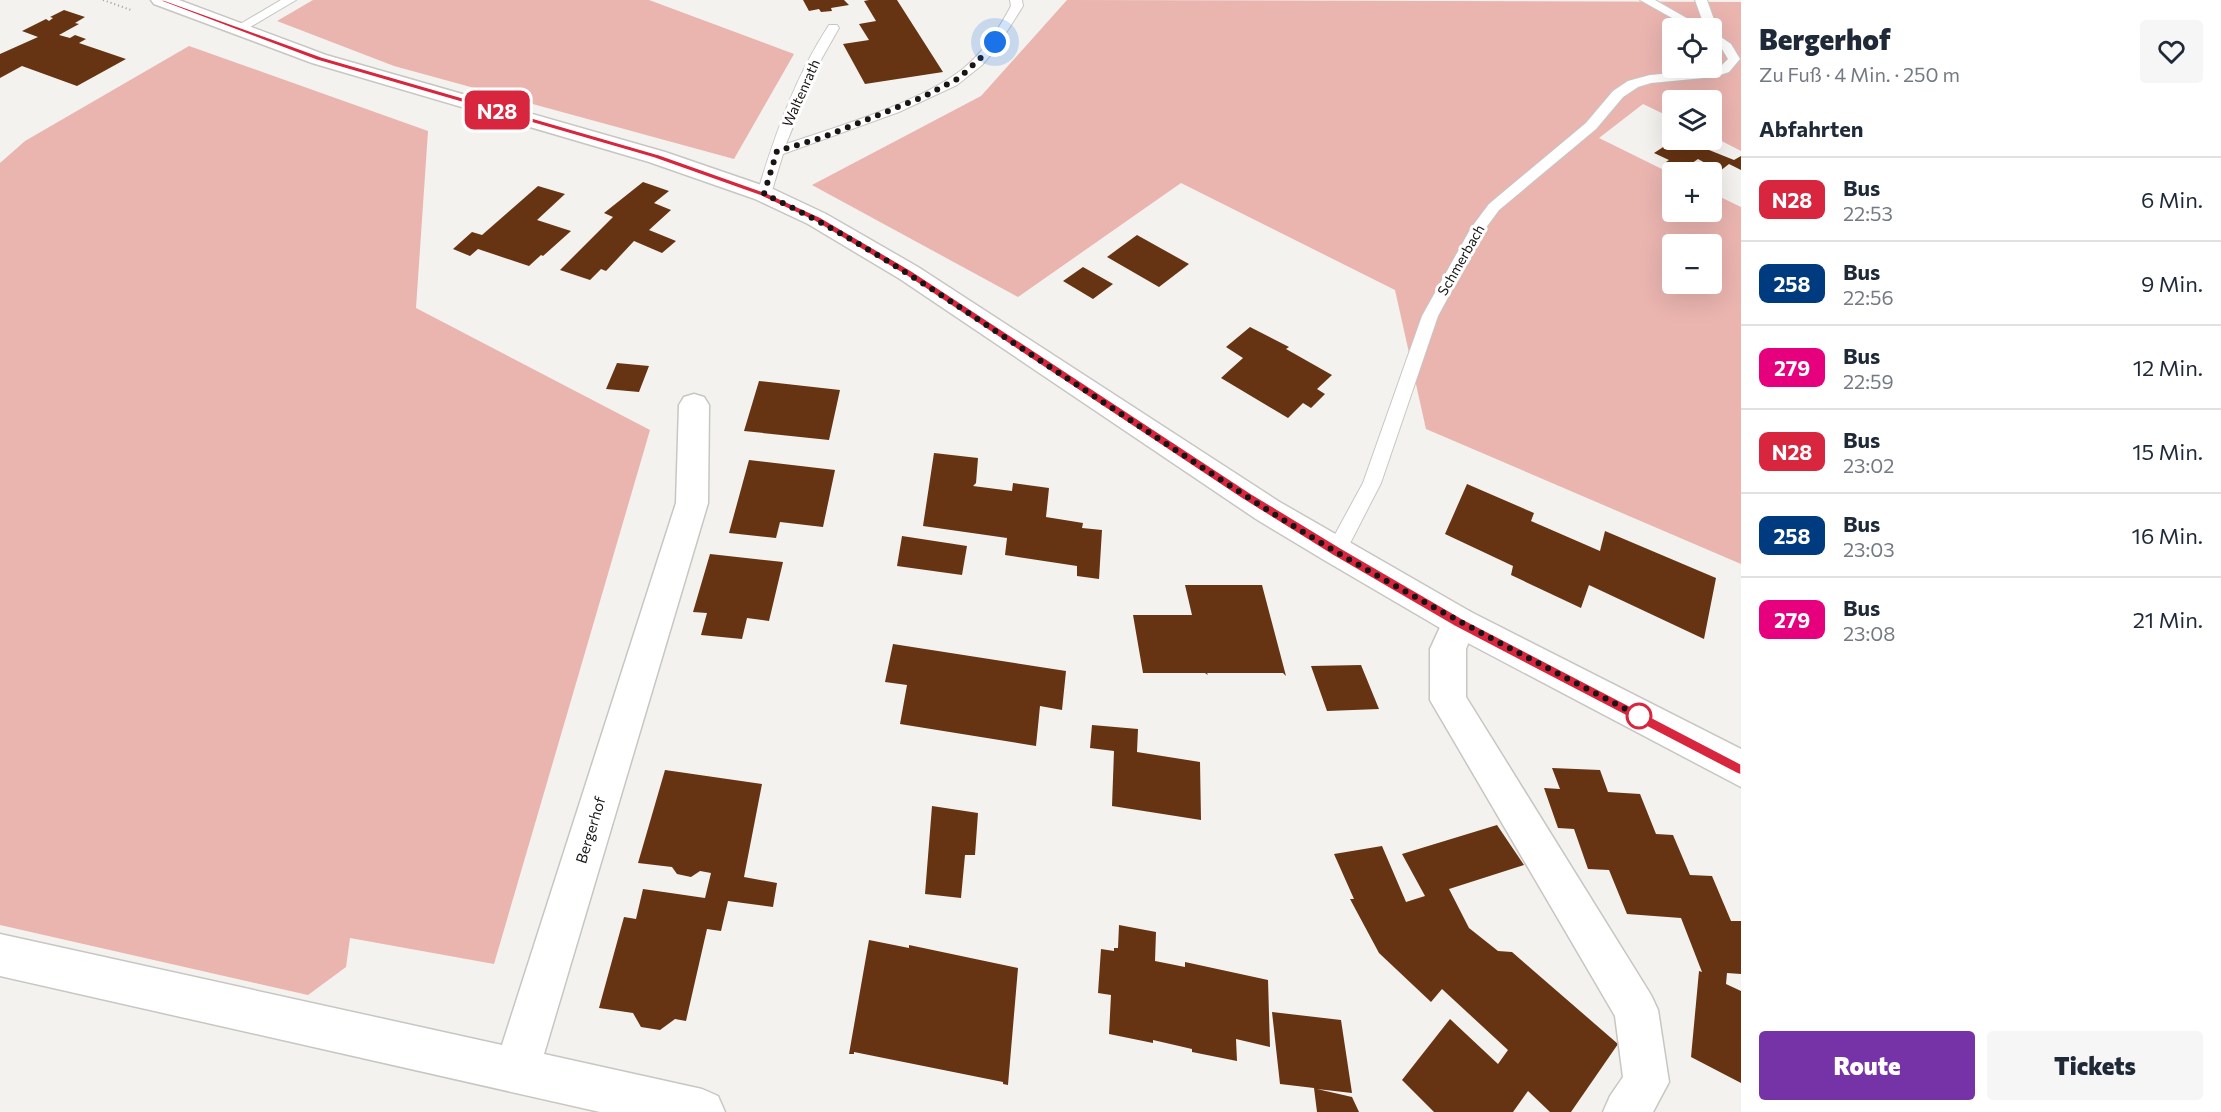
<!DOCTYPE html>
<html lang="de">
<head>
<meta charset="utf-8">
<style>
	:root { --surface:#fff; --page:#f6f6f7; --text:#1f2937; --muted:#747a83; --line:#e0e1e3; --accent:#7633a7 }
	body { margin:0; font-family:Commissioner,sans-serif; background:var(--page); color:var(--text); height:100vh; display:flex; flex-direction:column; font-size:22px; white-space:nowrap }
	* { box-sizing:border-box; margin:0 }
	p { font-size:20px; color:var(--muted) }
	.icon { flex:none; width:33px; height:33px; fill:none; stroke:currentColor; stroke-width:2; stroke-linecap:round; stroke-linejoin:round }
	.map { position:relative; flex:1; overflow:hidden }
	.drawer { display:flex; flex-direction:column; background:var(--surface); width:480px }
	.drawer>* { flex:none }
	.badge { padding:0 12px; border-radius:9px; font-size:21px; line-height:39px }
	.buttons { position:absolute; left:1662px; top:18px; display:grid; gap:12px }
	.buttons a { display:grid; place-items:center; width:60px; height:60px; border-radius:6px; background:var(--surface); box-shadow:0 6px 24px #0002; font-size:30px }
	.you { position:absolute; width:30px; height:30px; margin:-15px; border:4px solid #fff; border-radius:50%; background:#1a73e8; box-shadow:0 0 0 9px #1a73e833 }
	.map>.badge { position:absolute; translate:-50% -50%; box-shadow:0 0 0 3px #fff }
	h2 { padding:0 18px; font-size:22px; line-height:54px }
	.round { display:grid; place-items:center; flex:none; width:63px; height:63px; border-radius:6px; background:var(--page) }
	.headline { display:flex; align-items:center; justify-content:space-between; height:102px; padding:0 18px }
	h1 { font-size:28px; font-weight:800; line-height:45px }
	.action { display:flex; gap:12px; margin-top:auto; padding:12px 18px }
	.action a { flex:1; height:69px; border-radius:6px; background:var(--accent); color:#fff; font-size:24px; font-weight:800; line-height:69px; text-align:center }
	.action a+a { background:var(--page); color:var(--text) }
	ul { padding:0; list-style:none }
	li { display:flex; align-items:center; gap:18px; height:84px; padding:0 18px; border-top:2px solid var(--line) }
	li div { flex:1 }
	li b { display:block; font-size:22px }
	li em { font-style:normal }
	li .badge { min-width:66px; font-weight:700; text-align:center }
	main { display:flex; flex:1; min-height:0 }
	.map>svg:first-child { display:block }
	.green { fill:#eab4af; fill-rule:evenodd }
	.building { fill:#663413 }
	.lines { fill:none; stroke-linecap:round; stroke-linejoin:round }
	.lane-casing { stroke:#c8c6c3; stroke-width:2 }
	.street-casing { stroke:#c8c6c3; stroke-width:3 }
	.secondary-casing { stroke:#c8c6c3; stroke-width:3 }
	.path { stroke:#a09e9c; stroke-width:2; stroke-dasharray:1 3; stroke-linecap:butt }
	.lane { fill:#fff; fill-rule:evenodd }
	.street { fill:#fff; fill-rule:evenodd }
	.secondary { fill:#fff; fill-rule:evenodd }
	.line { fill:#d7263d; stroke:#fff; stroke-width:1.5 }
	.walk { stroke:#171615; stroke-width:6; stroke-dasharray:0 10.8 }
	.stop-dot { fill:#fff; stroke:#d7263d; stroke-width:3 }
	.labels { text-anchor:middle; stroke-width:6; stroke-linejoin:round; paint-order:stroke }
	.far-street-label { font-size:14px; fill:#171615; stroke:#fff }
	.street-label { font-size:15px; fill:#171615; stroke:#fff }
</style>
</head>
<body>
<main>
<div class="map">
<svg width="1741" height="1112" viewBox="0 0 1741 1112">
	<rect width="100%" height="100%" fill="#f4f2ee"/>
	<path class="green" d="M313,0H649L794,54L734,159L394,66L277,21Z
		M1067,0L1741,2V151L1712,136V100H1672V118L1643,104L1599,138L1672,174V212H1712V193L1741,207V564L1426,429L1395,290L1181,183L1018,297L812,185L981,96ZM1672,28H1712V68H1672ZM1672,244H1712V284H1672Z
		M189,46L428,131L416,308L650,430L494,964L350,938L346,967L308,995L0,925V163L25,141Z"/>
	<path class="building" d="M803,0H844L849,5L831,8L832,11L821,12L819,9L809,11Z
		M869,0H897L943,72L865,84L843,44L869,40L859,24L876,21L864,1Z
		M64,10L85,17L75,23L79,24L59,35L70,38L75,35L86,39L79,43L126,59L77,86L22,66L0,78V54L38,37L22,31L46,19L49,21L53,18L50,17Z
		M1674,140H1684L1734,160L1741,156V170L1729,164L1720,171L1698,159L1685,168L1680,166L1678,167L1666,162L1669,160L1654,153Z
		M643,182L669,191L654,203L671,210L649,230L676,241L662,253L634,241L606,271L601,269L590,280L560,270L613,217L604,213Z
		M538,186L565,194L537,220L571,231L543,256L541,255L529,266L478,249L470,256L453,249L472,232L482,235Z
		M1137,235L1189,264L1159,287L1107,257Z
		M1083,267L1113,284L1093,299L1063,281Z
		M1250,327L1289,347L1286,349L1332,375L1317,389L1325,394L1311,408L1303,403L1288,418L1221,378L1243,358L1226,347Z
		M617,363L649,366L639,392L606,389Z
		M759,381L840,390L829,440L744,431Z
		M934,453L978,458L976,483L973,486L1012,491L1013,483L1049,488L1046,517L1083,523L1082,528L1102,530L1099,579L1077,576V566L1005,555L1007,538L923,526Z
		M749,460L835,470L823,527L780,522L776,538L729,533Z
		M1467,484L1534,513L1531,521L1600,551L1605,531L1716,578L1704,639L1589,585L1581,608L1511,575L1513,566L1445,534Z
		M902,536L967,546L962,575L897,566Z
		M710,554L783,562L769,621L747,618L742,639L701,635L707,613L693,612Z
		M1185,585H1262L1286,676L1283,673H1207L1208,675L1205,673H1143L1133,615H1192Z
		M893,644L1066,671L1062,710L1040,706L1036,746L900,724L907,685L885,682Z
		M1361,665L1379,709L1327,711L1311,666Z
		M1092,725L1138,729L1137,752L1200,762L1201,820L1112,806L1114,751L1090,748Z
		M1552,768L1600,770L1608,792L1640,794L1656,834L1673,835L1690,875L1712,876L1731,921H1741V974L1727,973L1726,984L1741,991V1083L1691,1057L1699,971L1702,972L1681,918L1627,914L1609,870L1588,869L1574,829L1558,828L1544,788L1560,789Z
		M665,770L762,784L744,877L777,883L773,907L728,901L721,931L707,929L686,1021L675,1019L660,1030L641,1027L633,1013L599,1008L624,917L636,919L643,889L705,898L711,873L700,871L691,877L677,874L672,867L638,863Z
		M932,806L978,813L975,855H965L961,898L925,894Z
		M1497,825L1524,865L1449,889L1469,928L1498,951L1512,952L1618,1044L1571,1112H1550L1528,1091L1513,1112H1434L1402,1080L1450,1019L1498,1064L1508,1050L1442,989L1431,1002L1379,953L1350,899H1354L1334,854L1382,846L1406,902L1425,896L1402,854Z
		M1119,925L1156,932L1155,961L1185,967V962L1268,980L1270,1047L1236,1039L1237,1061L1192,1052V1049L1153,1040V1043L1109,1034L1111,995L1098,993L1101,949L1114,951V948H1118Z
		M869,940L909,948V945L1018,968L1008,1085L1003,1084V1082L854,1052V1054H849Z
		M1272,1012L1341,1020L1352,1093L1317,1089L1352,1097L1359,1112H1317L1314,1088L1280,1084Z"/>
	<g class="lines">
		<g class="lane-casing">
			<path id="lane" d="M281,0H296L240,33H232L230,30Z
				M1010,0H1022L1023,6L997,47L982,65L957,85L899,112L783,154L771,194L764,198L759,197L757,194C775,135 795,77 829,25H837L839,28L818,65L786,144C837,127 924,101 964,68C984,51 999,29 1011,6Z
				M1640,0H1655L1704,28H1690Z
				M1695,0H1707L1717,28L1712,31L1731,44L1740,59L1729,72L1714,77L1651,83L1638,87L1623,97L1596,129L1499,210L1485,229L1438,316L1381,483L1343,557L1336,559L1329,557L1326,551L1363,483L1422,316L1471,228L1489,204L1586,123L1613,91L1628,81L1650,75L1708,70L1721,66L1728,59L1722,49L1712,41V28H1705Z"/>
		</g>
		<g class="street-casing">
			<path id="street" d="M694,394L704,397L709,405L708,503L544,1054L702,1089L718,1096L725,1112H600L0,976V934L502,1045L676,503L679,405L684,397Z
				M1459,607L1471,612L1476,622L1466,649V697L1651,995L1658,1010L1669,1082L1653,1112H1603L1610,1096L1623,1077L1615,1016L1430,700V649L1447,612Z"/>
		</g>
		<g class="secondary-casing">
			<path id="secondary" d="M151,0H179L326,55L665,152L773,189L826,214L918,267L1278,501L1471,612L1741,749V787L1447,632L1324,560L1256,519L900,279L808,224L755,199L649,162L312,63L154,4Z"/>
		</g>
		<path class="path" d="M103,0L131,10"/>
		<use href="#lane" class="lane"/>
		<use href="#street" class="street"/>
		<use href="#secondary" class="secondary"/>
	</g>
	<path class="line" d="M158,0H164L322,57L660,155L767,193L820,217L912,271L1252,494L1341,548L1463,619L1741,764V775L1736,773L1454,626L1332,555L1244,500L905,275L814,221L761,196L654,158L316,60Z"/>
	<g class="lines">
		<path class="walk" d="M995,42L986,53L959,78L923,97L821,138L777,151L764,194C852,235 931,288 1012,342C1091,394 1169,446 1249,498C1376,580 1511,649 1645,719L1639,716"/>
	</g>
	<circle class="stop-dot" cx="1639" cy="716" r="12"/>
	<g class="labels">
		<g class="far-street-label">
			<text transform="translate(801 93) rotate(-66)" y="5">Waltenrath</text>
			<text transform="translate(1461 260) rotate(-60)" y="5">Schmerbach</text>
		</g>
		<g class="street-label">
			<text transform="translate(591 830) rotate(-73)" y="5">Bergerhof</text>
		</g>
	</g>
</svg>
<div class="buttons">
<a><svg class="icon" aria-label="locate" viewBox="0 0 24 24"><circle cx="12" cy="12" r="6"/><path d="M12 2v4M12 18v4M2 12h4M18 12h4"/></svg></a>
<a><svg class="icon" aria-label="layers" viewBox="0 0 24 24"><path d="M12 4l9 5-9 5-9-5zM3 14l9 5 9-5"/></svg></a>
<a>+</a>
<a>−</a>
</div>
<div class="you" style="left:995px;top:42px"></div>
<b class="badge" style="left:497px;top:110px;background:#d7263d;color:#fff">N28</b>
</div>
<section class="drawer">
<div class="headline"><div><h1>Bergerhof</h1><p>Zu Fuß · 4 Min. · 250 m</p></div><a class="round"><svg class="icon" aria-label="heart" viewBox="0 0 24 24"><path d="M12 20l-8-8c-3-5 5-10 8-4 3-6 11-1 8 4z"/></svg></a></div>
<h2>Abfahrten</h2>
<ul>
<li><span class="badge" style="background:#d7263d;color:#fff">N28</span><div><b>Bus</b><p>22:53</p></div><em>6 Min.</em></li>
<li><span class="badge" style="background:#003b80;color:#fff">258</span><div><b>Bus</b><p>22:56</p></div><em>9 Min.</em></li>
<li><span class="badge" style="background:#e6007e;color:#fff">279</span><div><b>Bus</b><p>22:59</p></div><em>12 Min.</em></li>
<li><span class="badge" style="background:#d7263d;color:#fff">N28</span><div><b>Bus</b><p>23:02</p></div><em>15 Min.</em></li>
<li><span class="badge" style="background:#003b80;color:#fff">258</span><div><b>Bus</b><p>23:03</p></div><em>16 Min.</em></li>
<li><span class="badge" style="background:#e6007e;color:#fff">279</span><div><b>Bus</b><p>23:08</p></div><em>21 Min.</em></li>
</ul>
<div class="action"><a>Route</a><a>Tickets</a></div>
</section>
</main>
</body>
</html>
